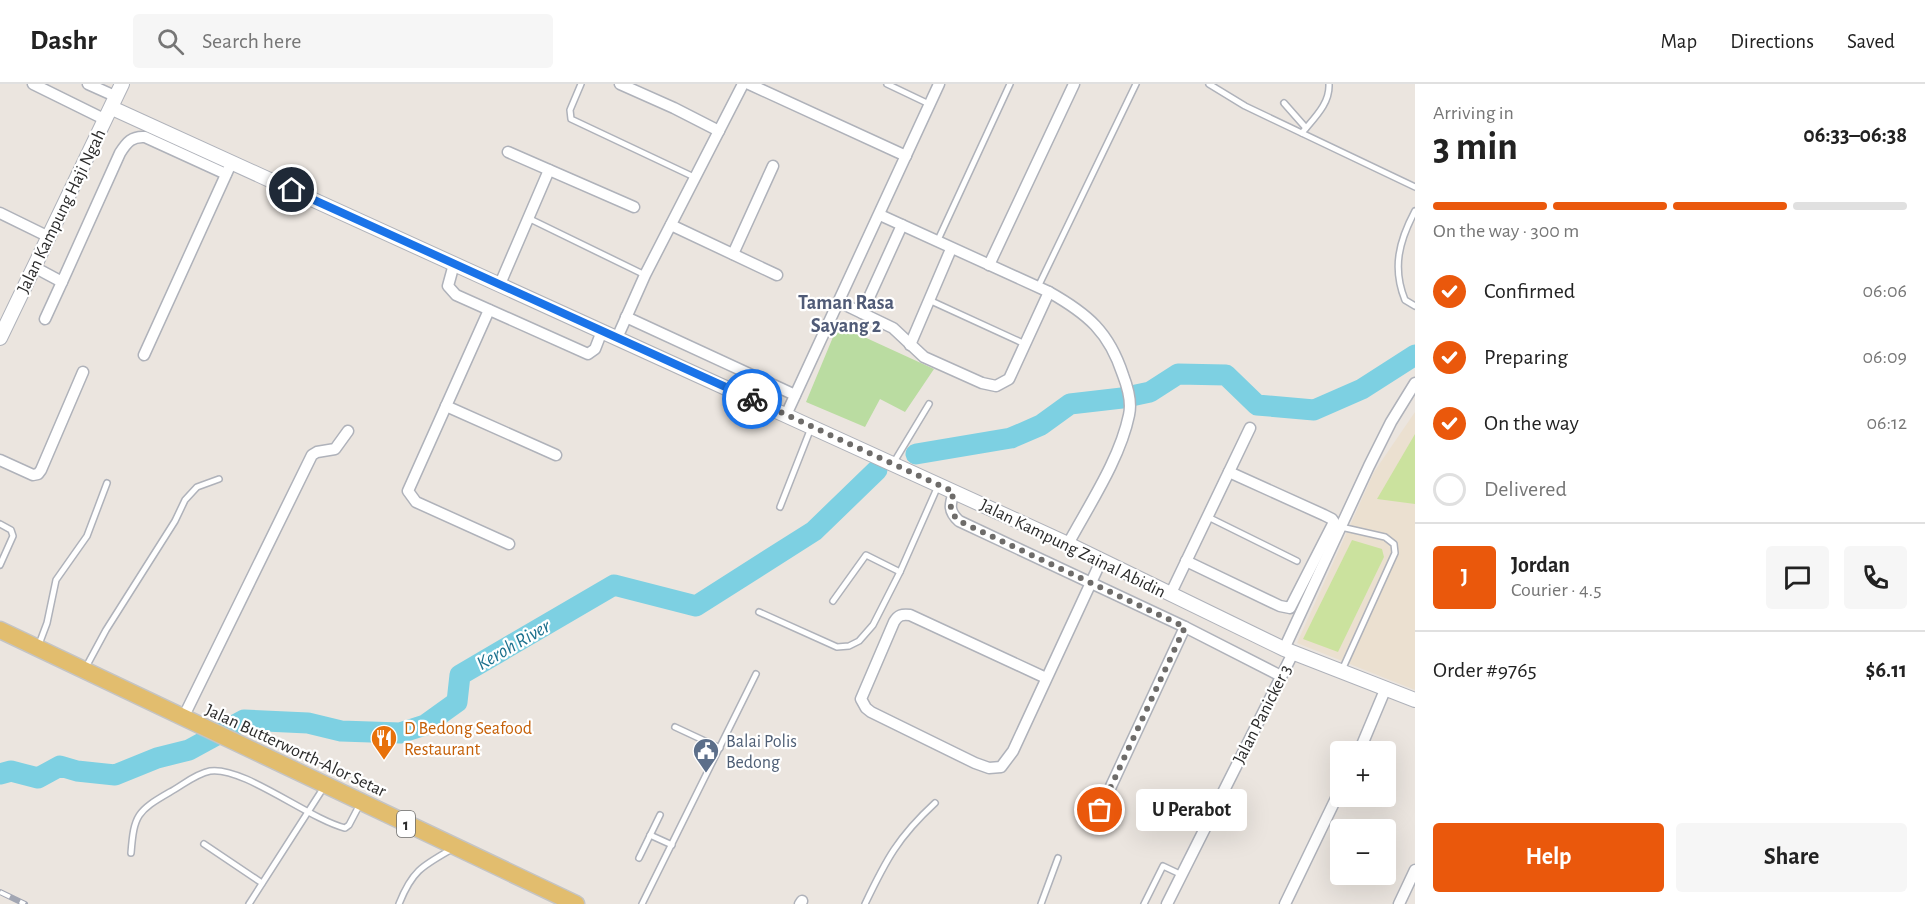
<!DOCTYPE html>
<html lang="en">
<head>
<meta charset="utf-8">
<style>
	body { margin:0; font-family:"Alegreya Sans",sans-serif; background:#f6f6f6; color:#222; height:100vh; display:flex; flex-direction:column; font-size:22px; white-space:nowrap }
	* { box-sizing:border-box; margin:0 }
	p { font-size:20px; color:#767676 }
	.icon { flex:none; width:33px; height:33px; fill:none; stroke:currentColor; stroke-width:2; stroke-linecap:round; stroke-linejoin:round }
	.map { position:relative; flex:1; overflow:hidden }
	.drawer { display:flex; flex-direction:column; background:#fff; width:510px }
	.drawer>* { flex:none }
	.fabs { position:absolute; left:1330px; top:657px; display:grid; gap:12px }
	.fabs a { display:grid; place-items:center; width:66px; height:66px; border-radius:6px; background:#fff; box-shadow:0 6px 24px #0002; font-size:30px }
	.pin { position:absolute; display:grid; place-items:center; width:51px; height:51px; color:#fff; margin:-26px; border:3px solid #fff; border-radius:50%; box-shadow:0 2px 6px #0007 }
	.courier { position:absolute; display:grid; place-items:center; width:60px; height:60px; margin:-30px; border:4px solid #1a73e8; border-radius:50%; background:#fff; color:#222; box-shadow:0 2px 8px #0007 }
	.bubble { position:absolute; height:42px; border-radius:6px; background:#fff; box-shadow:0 6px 24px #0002; font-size:20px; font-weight:700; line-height:42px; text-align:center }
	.headline em { font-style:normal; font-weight:700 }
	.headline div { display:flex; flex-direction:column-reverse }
	.headline { display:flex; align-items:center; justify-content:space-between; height:102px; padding:0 18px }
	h1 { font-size:39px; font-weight:700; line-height:45px }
	.bar { display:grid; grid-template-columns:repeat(4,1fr); gap:9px 6px; align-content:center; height:72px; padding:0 18px }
	.bar i { height:8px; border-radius:4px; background:#e0e0e0 }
	.bar .on { background:#ea580c }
	.bar p { grid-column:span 4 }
	.line { display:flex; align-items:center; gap:15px; padding:0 18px; border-top:2px solid #e0e0e0 }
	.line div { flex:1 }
	.round { display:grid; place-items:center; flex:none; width:63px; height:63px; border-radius:6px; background:#f6f6f6 }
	ol { padding:0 18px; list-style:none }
	li { display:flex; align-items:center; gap:18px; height:66px }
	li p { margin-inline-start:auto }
	li .icon { padding:6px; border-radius:50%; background:#ea580c; color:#fff; stroke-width:4 }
	li:last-child { color:#767676 }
	li i { width:33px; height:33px; border:3px solid #e0e0e0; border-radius:50% }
	.action { display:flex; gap:12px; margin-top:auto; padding:12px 18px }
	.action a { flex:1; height:69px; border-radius:6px; background:#ea580c; color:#fff; font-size:24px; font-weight:700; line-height:69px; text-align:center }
	.action a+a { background:#f6f6f6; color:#222 }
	header { display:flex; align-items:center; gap:36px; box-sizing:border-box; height:84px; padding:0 30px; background:#fff; border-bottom:2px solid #e0e0e0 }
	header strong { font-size:28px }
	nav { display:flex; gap:33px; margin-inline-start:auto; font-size:21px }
	.search { width:420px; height:54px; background:#f6f6f6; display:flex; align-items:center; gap:15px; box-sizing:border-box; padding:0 21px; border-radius:6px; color:#767676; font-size:22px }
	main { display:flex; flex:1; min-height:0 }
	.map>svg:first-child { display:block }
	.education { fill:#ebe0d0 }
	.green { fill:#badca1 }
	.pitch { fill:#cbe29e }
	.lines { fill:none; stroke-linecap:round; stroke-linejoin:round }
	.river { stroke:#7dd0e2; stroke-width:21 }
	.service-casing { stroke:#afb2ba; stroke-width:8 }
	.minor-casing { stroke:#afb2ba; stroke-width:13 }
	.tertiary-casing { stroke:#afb2ba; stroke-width:16 }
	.primary-casing { stroke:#c4c4c4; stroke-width:19 }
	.service { stroke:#fff; stroke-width:5 }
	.minor { stroke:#fff; stroke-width:10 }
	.tertiary { stroke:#fff; stroke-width:14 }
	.primary { stroke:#e2bd6e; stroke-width:16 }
	.rail-casing { stroke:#a2a6b3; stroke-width:6 }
	.rail { stroke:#fff; stroke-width:4; stroke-dasharray:11; stroke-linecap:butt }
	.done { stroke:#6e6c6a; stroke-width:6; stroke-dasharray:0 10.8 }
	.route { stroke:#1a73e8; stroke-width:8 }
	.labels { text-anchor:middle; stroke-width:4.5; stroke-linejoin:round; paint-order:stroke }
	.shield { fill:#fff; stroke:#6b6b6b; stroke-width:1.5 }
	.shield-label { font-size:16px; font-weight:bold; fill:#2b2b2b }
	.street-label { font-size:18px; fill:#2b2b2b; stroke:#fff }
	.food-label { font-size:18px; fill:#c56008; stroke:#fff; text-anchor:start }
	.service-label { font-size:18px; fill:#4e5e75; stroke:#fff; text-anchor:start }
	.neighbourhood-label { font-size:20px; font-weight:bold; fill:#505b77; stroke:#fff }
	.water-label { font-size:20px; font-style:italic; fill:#1c718e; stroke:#fff }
</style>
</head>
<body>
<header>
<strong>Dashr</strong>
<div class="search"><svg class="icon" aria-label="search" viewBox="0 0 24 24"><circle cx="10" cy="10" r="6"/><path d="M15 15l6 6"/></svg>Search here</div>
<nav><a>Map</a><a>Directions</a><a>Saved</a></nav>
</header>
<main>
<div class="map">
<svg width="1415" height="820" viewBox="0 0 1415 820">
	<rect width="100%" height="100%" fill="#ebe5df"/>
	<path class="education" d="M1415 328V606L1297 559 1374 388Z"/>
	<path class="green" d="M838 241 934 285 905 328 880 315 865 343 806 318Z"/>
	<g class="pitch">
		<path d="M1415 350V420L1377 415Z"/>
		<path d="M1352 456 1382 465 1384 473 1338 568 1303 555Z"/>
	</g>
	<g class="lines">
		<g class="river">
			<path d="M916 370 1011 354 1041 341 1070 320 1122 314 1150 308 1178 290 1226 291 1257 321 1314 326 1362 305 1415 271"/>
			<path d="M0 690 11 687 38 694 60 682 77 687 115 691 157 674 189 666 244 636 308 639 341 647 400 649 425 641 457 618 460 591 614 501 696 522 814 447 877 386"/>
		</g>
		<g class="service-casing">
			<g id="service">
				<path d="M581 0 570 26 571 35 694 93"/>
				<path d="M887 0 929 20"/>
				<path d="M1209 0 1245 22 1415 103"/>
				<path d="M1284 19 1306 44"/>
				<path d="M1302 49C1314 34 1330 20 1329 0"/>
				<path d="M1415 127C1399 157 1392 184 1405 216L1415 222"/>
				<path d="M528 134 645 191"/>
				<path d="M937 158 1010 0"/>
				<path d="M1038 203 1136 0"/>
				<path d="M929 216 1025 260"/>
				<path d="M894 378 929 320"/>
				<path d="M780 423 811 344"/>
				<path d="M1208 433 1297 477"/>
				<path d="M0 440 11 446 13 452 0 481"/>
				<path d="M1341 443 1385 453 1394 460 1395 469 1342 586"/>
				<path d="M833 517 866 471 900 488"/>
				<path d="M759 528 837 563 849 562 859 557 873 541 900 488 938 402"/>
				<path d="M38 563 47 539 56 496 87 452 107 399"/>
				<path d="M86 583 106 546 175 437 185 416 197 403 219 395"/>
				<path d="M675 643 720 664"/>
				<path d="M650 751 672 761"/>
				<path d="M204 760 262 799"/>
				<path d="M131 769C134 731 137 727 170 708 183 701 195 690 210 687 243 682 309 735 345 744L349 741 360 720"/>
				<path d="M639 774 660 731"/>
				<path d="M249 820 324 703"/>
				<path d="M399 820C412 787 422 782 452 765"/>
				<path d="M642 820 756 590"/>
				<path d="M865 820C886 776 898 753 935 719"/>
				<path d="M1041 820 1058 774"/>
				<path d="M1144 820 1163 782 1182 791"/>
			</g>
		</g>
		<g class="minor-casing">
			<g id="minor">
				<path d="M33 0 106 36"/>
				<path d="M88 0 117 13"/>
				<path d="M620 0 674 24 719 47"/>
				<path d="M749 0 906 72"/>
				<path d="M508 68 634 123"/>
				<path d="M0 129 49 153"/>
				<path d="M880 131 1049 208C1088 230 1109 248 1123 291 1128 304 1132 318 1129 331 1120 375 1089 421 1068 460"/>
				<path d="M671 141 777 191"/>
				<path d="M733 170 773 82"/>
				<path d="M454 180 448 202 456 211 588 270 595 265 602 247"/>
				<path d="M989 181 1074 0"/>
				<path d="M34 183 62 198 120 69C127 58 132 52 145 53L226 90"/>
				<path d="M500 200 549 86"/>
				<path d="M839 218 893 244 924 273 982 299 996 302 1009 295 1049 208"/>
				<path d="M489 226 408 407 416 418 509 460"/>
				<path d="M862 229 902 141"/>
				<path d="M626 233 795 311"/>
				<path d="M45 235 62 198"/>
				<path d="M617 254 645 191 743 0"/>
				<path d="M910 261 951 165"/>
				<path d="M144 271 229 84"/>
				<path d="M446 322 556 371"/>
				<path d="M786 331 939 0"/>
				<path d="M0 376 33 391 38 390 41 386 83 288"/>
				<path d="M954 408C950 420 948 427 959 437L1185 543 1281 592"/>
				<path d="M1186 477 1280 522 1290 524 1334 438 1332 435 1324 431 1229 388"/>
				<path d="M1170 511 1250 344"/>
				<path d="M1284 565 1369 382 1391 338 1415 299"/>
				<path d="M1046 594 910 531C902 530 898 531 894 538L861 615 866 624 871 628 975 679 989 684 1001 683 1013 667 1101 477"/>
				<path d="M183 634 312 371 317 368 335 365 348 347"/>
				<path d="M1359 668 1385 606"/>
				<path d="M1100 726 1185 543"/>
				<path d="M800 820 802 817"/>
				<path d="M1167 820 1293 569"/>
				<path d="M1285 820 1341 704"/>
				<path d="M1399 820 1415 786"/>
			</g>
		</g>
		<g class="tertiary-casing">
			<g id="tertiary">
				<path d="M112 24 1068 460 1284 565 1415 616"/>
				<path d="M0 254 122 0"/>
			</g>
		</g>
		<g class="primary-casing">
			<path id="primary" d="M0 546 576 820"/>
		</g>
		<use href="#service" class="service"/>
		<use href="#minor" class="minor"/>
		<use href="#tertiary" class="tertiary"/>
		<use href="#primary" class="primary"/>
		<g class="rail-casing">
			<path id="rail" d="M0 808 25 820"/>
		</g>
		<use href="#rail" class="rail"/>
	</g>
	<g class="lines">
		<path class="done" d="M752 315 954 408C950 420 948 427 959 437L1185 543 1100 726"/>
		<path class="route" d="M292 106 752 315"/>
	</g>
	<defs>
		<g id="restaurant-pin" transform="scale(1.35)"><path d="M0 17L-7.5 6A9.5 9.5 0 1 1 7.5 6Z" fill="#e8710a" stroke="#fff"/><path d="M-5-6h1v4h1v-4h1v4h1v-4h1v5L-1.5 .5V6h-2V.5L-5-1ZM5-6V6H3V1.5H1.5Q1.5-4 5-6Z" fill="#fff"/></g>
		<g id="civic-pin" transform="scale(1.35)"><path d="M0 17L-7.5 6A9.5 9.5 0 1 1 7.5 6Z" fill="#5c6f8a" stroke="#fff"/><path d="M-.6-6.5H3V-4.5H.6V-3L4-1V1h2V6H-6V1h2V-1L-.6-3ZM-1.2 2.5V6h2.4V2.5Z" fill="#fff"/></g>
	</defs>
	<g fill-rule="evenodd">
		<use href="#restaurant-pin" x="384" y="654"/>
		<use href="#civic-pin" x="706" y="667"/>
	</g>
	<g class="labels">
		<rect class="shield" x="397" y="727" width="18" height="26" rx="4.5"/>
		<g class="shield-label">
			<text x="406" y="746">1</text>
		</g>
		<g class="street-label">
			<text transform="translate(61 127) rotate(-64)" y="6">Jalan Kampung Haji Ngah</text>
			<text transform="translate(1073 464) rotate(26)" y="6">Jalan Kampung Zainal Abidin</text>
			<text transform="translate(1262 630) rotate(-63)" y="6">Jalan Panicker 3</text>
			<text transform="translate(296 666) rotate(25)" y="6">Jalan Butterworth-Alor Setar</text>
		</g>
		<g class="food-label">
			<text x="404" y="650">D Bedong Seafood<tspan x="404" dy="21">Restaurant</tspan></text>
		</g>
		<g class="service-label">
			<text x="726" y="663">Balai Polis<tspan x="726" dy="21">Bedong</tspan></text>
		</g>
		<g class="neighbourhood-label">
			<text x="846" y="225">Taman Rasa<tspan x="846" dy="23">Sayang 2</tspan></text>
		</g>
		<g class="water-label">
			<text transform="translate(513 560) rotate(-30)" y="7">Keroh River</text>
		</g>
	</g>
</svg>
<div class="fabs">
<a>+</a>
<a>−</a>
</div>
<div class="pin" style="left:1100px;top:726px;background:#ea580c"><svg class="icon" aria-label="bag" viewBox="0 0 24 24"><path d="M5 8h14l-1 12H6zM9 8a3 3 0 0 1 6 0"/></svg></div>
<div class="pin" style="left:292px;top:106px;background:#1f2937"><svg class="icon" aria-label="home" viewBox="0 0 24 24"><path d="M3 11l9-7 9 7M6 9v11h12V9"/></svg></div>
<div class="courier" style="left:752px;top:315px"><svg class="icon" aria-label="bike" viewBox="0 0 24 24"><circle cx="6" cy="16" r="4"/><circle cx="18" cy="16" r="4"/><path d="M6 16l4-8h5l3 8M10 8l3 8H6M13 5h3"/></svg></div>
<div class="bubble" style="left:1136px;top:705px;width:111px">U Perabot</div>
</div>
<section class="drawer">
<div class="headline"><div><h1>3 min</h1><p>Arriving in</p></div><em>06:33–06:38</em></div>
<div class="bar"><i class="on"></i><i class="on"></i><i class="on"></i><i></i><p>On the way · 300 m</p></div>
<ol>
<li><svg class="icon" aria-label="check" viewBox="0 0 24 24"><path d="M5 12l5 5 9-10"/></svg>Confirmed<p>06:06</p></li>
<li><svg class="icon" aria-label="check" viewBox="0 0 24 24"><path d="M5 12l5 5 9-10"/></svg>Preparing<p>06:09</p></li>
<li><svg class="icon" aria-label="check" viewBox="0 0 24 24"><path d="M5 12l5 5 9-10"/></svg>On the way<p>06:12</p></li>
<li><i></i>Delivered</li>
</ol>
<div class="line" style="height:108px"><b class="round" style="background:#ea580c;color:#fff">J</b><div><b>Jordan</b><p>Courier · 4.5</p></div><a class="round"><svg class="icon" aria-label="chat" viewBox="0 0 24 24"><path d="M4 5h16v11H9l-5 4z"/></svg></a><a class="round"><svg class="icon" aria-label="phone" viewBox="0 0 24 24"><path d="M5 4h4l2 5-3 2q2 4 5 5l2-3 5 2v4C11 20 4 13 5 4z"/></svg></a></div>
<div class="line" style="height:78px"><div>Order #9765</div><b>$6.11</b></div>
<div class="action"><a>Help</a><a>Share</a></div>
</section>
</main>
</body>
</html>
